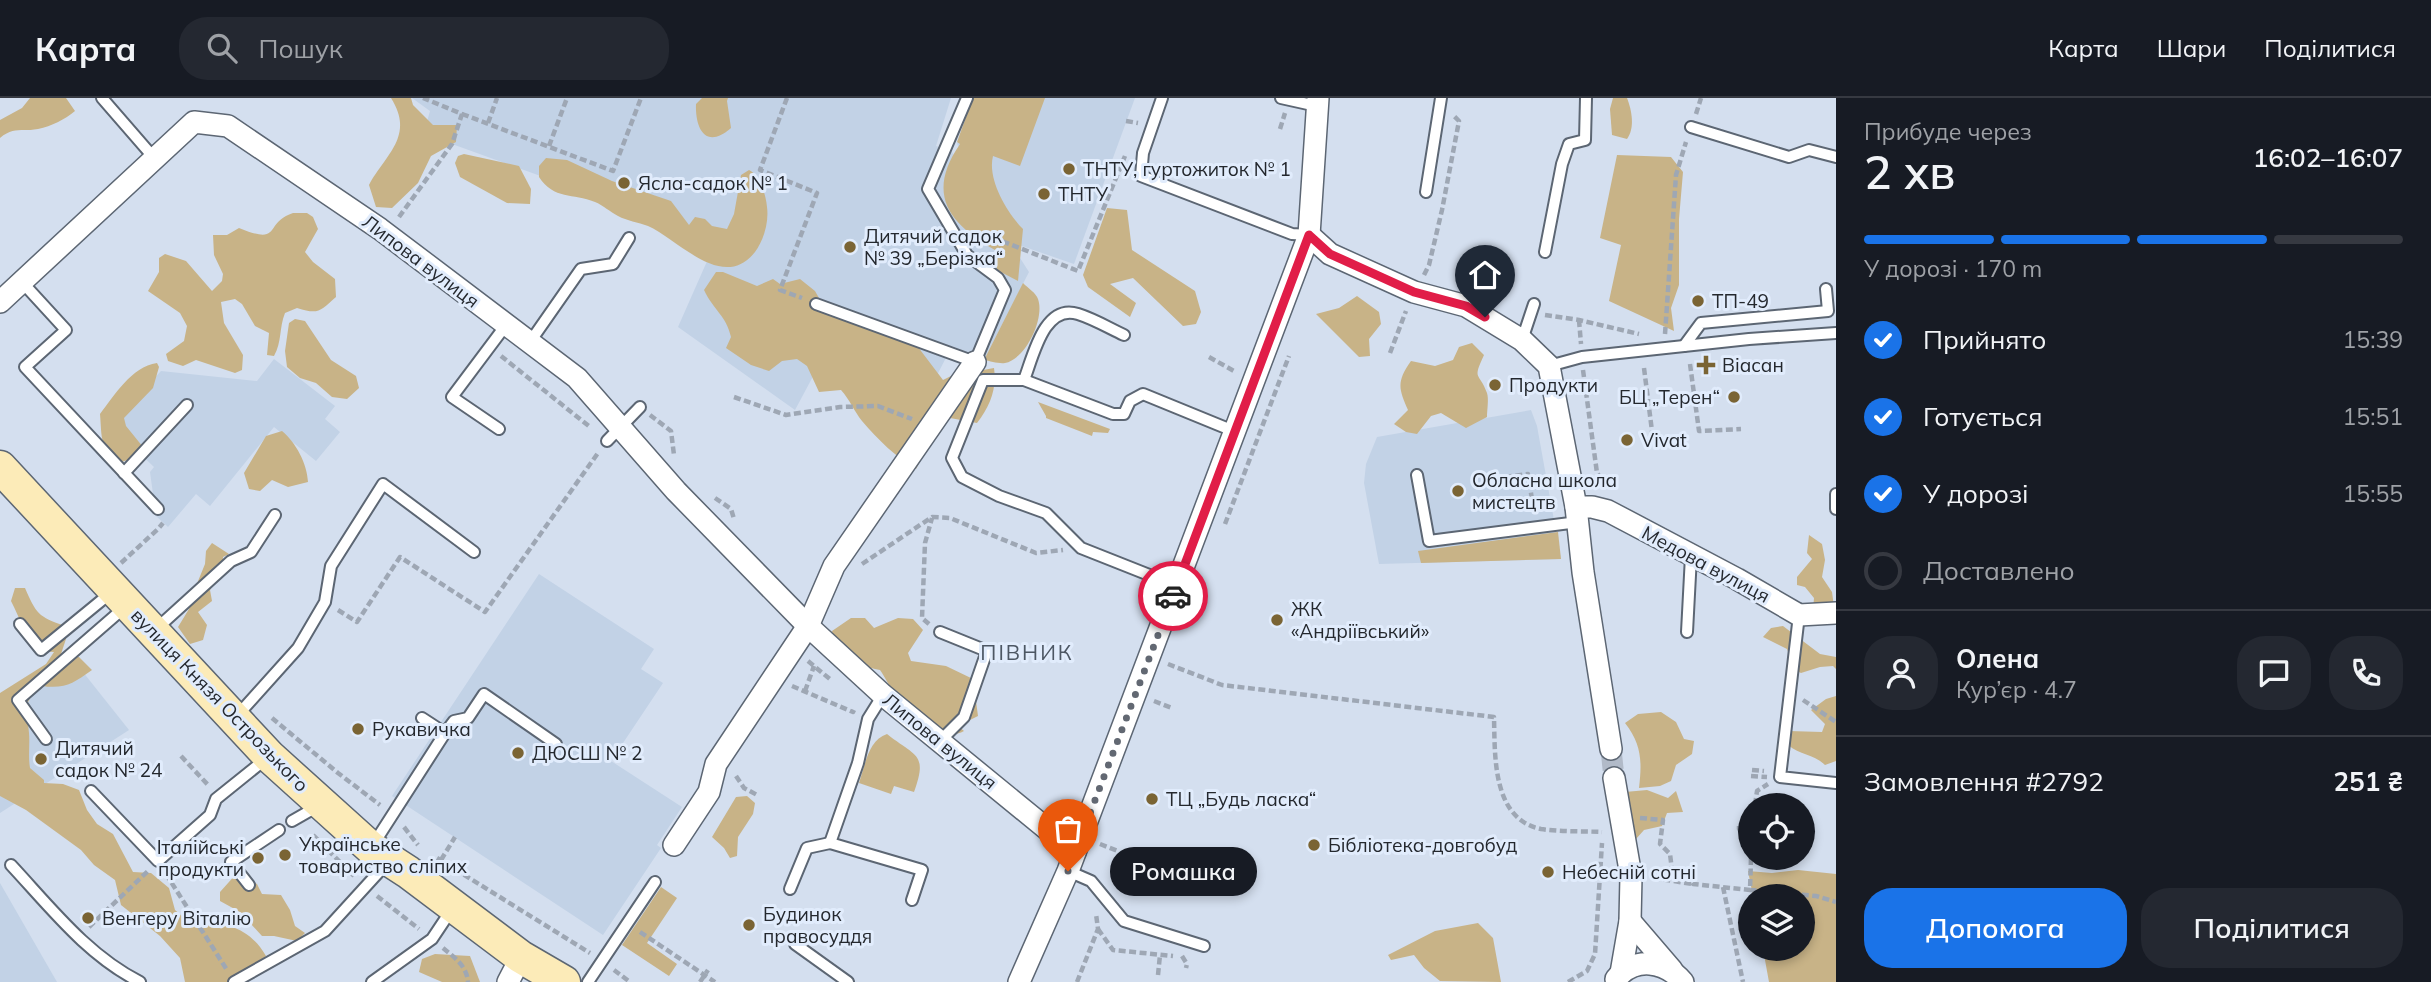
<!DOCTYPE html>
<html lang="uk">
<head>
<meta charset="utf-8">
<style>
	body { margin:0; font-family:Mulish,sans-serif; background:#242831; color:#f1f3f6; height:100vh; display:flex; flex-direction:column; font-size:26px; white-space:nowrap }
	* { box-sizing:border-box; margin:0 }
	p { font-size:23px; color:#9ea1a6 }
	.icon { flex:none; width:38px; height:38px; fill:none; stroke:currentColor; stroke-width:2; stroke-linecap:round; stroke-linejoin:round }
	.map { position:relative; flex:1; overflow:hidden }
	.drawer { display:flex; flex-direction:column; background:#171b24; width:595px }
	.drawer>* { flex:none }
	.buttons { position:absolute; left:1738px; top:695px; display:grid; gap:14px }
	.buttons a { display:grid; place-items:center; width:77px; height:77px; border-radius:50%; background:#171b24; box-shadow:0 4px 10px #0003; font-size:35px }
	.pin { position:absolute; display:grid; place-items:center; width:60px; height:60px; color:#fff; margin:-72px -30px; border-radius:50% 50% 50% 0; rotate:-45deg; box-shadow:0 0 7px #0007 }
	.pin .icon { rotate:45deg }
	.courier { position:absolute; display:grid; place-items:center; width:70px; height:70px; margin:-35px; border:5px solid #e11d48; border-radius:50%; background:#fff; color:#222; box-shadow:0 2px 9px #0007 }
	.bubble { position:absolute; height:49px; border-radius:24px; background:#171b24; box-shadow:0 4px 10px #0003; font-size:23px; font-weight:600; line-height:49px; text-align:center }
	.headline em { font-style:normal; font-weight:600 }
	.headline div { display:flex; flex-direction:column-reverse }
	.headline { display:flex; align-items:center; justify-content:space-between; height:119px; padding:0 28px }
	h1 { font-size:46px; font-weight:600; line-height:52px }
	.bar { display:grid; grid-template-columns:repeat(4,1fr); gap:10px 7px; align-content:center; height:84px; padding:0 28px }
	.bar i { height:9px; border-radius:5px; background:#363941 }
	.bar .current { background:#1a73e8 }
	.bar p { grid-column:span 4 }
	.line { display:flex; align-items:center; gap:18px; padding:0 28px; border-top:2px solid #363941 }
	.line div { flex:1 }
	.round { display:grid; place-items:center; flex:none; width:74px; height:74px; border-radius:28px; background:#242831 }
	ol { padding:0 28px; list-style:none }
	li { display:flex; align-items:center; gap:21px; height:77px }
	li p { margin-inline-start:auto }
	li .icon { padding:7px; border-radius:50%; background:#1a73e8; color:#fff; stroke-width:4 }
	li:last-child { color:#9ea1a6 }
	li i { width:38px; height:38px; border:4px solid #363941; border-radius:50% }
	.button { display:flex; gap:14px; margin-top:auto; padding:14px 28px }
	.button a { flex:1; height:80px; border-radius:28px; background:#1a73e8; color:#fff; font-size:28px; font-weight:600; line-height:80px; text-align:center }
	.button a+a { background:#242831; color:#f1f3f6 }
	header { display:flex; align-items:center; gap:42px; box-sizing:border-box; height:98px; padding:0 35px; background:#171b24; border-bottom:2px solid #363941 }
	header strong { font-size:33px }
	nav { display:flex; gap:38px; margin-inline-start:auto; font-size:24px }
	.search { width:490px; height:63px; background:#242831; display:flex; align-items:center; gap:18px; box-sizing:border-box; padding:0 24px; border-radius:28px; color:#9ea1a6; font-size:26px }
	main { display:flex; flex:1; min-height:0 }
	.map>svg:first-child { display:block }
	.built { fill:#c2d2e6 }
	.green { fill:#c8b387 }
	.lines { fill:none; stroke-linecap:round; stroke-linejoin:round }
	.street-tunnel { stroke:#b1bac8; stroke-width:21; stroke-dasharray:21 10; stroke-linecap:butt }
	.lane-casing { stroke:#5c6673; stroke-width:14 }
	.street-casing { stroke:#5c6673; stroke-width:24 }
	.secondary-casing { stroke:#5c6673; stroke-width:35 }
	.path { stroke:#9ea7b4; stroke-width:4.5; stroke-dasharray:7 3.5; stroke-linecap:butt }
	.lane { stroke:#fff; stroke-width:10 }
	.street { stroke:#fff; stroke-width:21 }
	.secondary { stroke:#fcebb8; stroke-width:32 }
	.done { stroke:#626872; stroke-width:7; stroke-dasharray:0 12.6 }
	.route { stroke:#e11d48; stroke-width:9 }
	.poi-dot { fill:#7a6434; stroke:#e1ecfc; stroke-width:2.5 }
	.labels { text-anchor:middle; stroke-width:6; stroke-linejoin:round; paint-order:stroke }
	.poi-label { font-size:19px; fill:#24282e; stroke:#e1ecfc; text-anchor:start }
	.street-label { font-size:19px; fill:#24282e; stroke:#e1ecfc }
	.neighbourhood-label { font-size:21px; letter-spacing:2px; fill:#4d5764; stroke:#e1ecfc }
</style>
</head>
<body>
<header>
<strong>Карта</strong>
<div class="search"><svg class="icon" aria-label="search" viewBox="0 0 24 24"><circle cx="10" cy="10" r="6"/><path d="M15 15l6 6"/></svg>Пошук</div>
<nav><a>Карта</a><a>Шари</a><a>Поділитися</a></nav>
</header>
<main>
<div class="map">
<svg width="1836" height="884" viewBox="0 0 1836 884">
	<rect width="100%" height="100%" fill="#d4dfef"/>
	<g class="built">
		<path d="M412 0H951L936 48 952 54 1029 174 984 262 952 248 915 320 818 269 795 312 678 229 708 161 671 125 452 46 423 38 430 13Z"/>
		<path d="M973 0H1135L1074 166 1019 147 957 46Z"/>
		<path d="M274 261 335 308 325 321 340 334 316 363 274 329 210 408 196 396 168 429 156 418 150 374 154 369 110 327 161 273 257 283Z"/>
		<path d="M1531 312 1537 328 1561 461 1379 466 1364 385 1366 366 1377 339Z"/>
		<path d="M539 476 654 551 641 571 663 585 611 663 682 709 657 747 661 750 603 837 392 698Z"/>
		<path d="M71 559 129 632 0 715V600Z"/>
		<path d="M0 785 57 884H0Z"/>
	</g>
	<g class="green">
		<path d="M30 0H66L75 13C64 22 52 28 38 31 22 34 14 28 0 40V22L22 10Z"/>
		<path d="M391 0H411L413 7 433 27H457L456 44 431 58 418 85 392 110 376 109 369 87C386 56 415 38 391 0Z"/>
		<path d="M702 0H728L727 3 731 30C706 52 695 31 696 6Z"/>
		<path d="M973 0H1045L1020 68 993 58C987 81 1007 115 1023 131L1018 183 997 172 995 152C950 126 925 97 960 46L957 44Z"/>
		<path d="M1613 0H1627C1632 13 1635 30 1627 41L1612 37 1610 11Z"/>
		<path d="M464 56 519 68 531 91 530 106 507 105 460 79 455 65 458 58Z"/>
		<path d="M1617 57 1671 59 1683 74 1679 121V187L1671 210 1674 233 1609 203 1621 147 1600 140Z"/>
		<path d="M546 60 567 62 612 83 671 103 689 127 695 119 705 121 712 128 727 131 734 116 741 77 749 72C760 77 766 97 767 109 769 124 764 142 755 154 723 195 678 141 648 128 638 124 627 123 618 118 610 114 603 107 595 104 573 95 554 102 539 79V68Z"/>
		<path d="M1107 110 1127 112 1132 152 1195 193 1201 214 1196 226 1183 228 1133 180 1110 186 1136 205 1130 219 1088 189 1083 177Z"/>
		<path d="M293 115H307L313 119 318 131 305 154 313 164 335 181 336 199C320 213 319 217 297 210L285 215C279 230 282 244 274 258L267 257 269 235 255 228 242 206 235 201 221 204 224 225 243 257 242 272 235 275 196 262 183 268 168 263 166 256 184 243 187 228 180 215 148 193 159 174V160L165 156 186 163 212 193 222 183 223 176 214 157 213 137H227L239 130C283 148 263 125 293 115Z"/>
		<path d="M716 174H723L757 188 773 181 780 186 800 181 815 193 824 209 840 221 918 249 943 282 951 278 994 270C997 291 990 308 977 325L950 320 931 314 925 322 924 356 916 371C896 359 878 342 862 323 854 313 850 302 841 292L819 294 807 268 797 261 782 263 769 273 751 267 726 250 731 239C726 217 714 213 704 192Z"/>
		<path d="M1023 185C1028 190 1036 195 1038 201 1045 220 1026 261 1005 265 999 266 990 263 984 262Z"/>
		<path d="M1357 198 1379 214 1381 226 1369 241 1370 258 1359 259 1316 216 1339 210Z"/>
		<path d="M295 221 305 223 331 262 356 278 359 290 347 301 332 299 316 285 300 280 287 269 285 253 289 225Z"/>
		<path d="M1472 245 1484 257C1472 283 1479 273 1487 295 1489 301 1487 312 1487 319L1466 330 1441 315 1431 318 1417 336 1406 334 1394 326 1408 312C1399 291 1396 284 1411 263L1435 268 1453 262 1459 249Z"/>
		<path d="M157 265 159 269 153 290 124 320 126 328 143 349 136 359 122 364C99 352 102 339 100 316 115 297 131 269 157 265Z"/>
		<path d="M1038 304 1110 331 1108 335 1093 334 1092 338 1046 320V318Z"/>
		<path d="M282 333C296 345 307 365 308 384L288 389 272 382 260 393 249 391 244 375 266 338Z"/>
		<path d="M1558 434 1561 461 1421 465 1418 453Z"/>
		<path d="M1809 437 1822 446 1825 462 1822 479 1832 494 1834 509 1813 512 1814 500 1805 489 1797 487V479L1812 461 1807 455Z"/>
		<path d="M212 445 229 456 223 459 222 473 210 492 212 503 198 514 207 527 203 542 190 546 178 529 189 511 194 493 205 466 206 453Z"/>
		<path d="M15 490H25C36 515 38 519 65 528L66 541 61 556 79 559 92 572C72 586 66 591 41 588 21 607 27 610 29 635 30 647 28 658 30 670L44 682V685L63 686 79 692 87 712 97 726 113 736 133 774 151 775 169 790 175 812 190 825C222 824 248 827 266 858L233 884H185L180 860 160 838 121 807 115 782 94 767 81 752 26 712 0 698V595L46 566 54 554 37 553C25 538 20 520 11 503Z"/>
		<path d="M851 520H865L874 530 898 520 913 521 923 532 908 555 911 563 946 568 973 581 978 618 958 628 964 633C952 641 924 634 913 623 902 614 889 585 880 572 853 566 837 564 832 533Z"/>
		<path d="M1783 528 1820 556 1836 559V571L1833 568 1820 569 1801 575 1795 572 1787 551 1763 539 1771 530Z"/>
		<path d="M1836 598V663L1825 667C1814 656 1800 657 1788 647L1789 633 1822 634 1825 626 1811 612 1826 601Z"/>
		<path d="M1661 614 1676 624 1684 641 1694 643 1692 656 1676 667 1671 683 1660 688 1639 690C1642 664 1642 647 1625 625L1638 616Z"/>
		<path d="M887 636C916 659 928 655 914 694L894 688 891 696 859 685C865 668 868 642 887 636Z"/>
		<path d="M1647 692 1668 700 1676 693 1683 714 1667 715 1662 728 1644 732 1636 741 1631 738 1625 694Z"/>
		<path d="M747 698 755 705 753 716 738 739 737 758 730 760 724 750 712 739 736 699Z"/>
		<path d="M1798 772 1836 776V884H1769L1763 851 1802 850V798H1753L1748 773 1772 775Z"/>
		<path d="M237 775 257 786 262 796 281 797 290 812 295 828 305 835 297 843 274 838H262L240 814 220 803V794Z"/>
		<path d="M661 789 677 800 647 845 677 866 669 878 622 847Z"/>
		<path d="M1478 825 1493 840 1501 884 1440 883 1424 870 1414 857 1391 862 1388 857 1435 833Z"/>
		<path d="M435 856 470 858 480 884H442L419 874 422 861Z"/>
	</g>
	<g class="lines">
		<path class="street-tunnel" d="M1611 651 1614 680"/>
		<g class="lane-casing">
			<g id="lane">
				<path d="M102 0 155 61"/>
				<path d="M1162 0 1143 55 1141 78 1292 136 1309 137"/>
				<path d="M1281 0 1317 8"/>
				<path d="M1691 29 1789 59 1809 52 1836 59"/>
				<path d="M1426 94 1441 0"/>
				<path d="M1545 154 1562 66 1569 46 1585 42 1586 0"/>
				<path d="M22 184 66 232 25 269 158 411"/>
				<path d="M816 206 975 264 1005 192 998 180 967 157 928 91 967 0"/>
				<path d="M1124 237C1109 230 1094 221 1078 216 1044 205 1033 259 1024 282H983L952 360 962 379 999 398 1046 415 1081 450 1177 488"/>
				<path d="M1522 242 1534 206"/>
				<path d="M530 244 581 171 613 166 629 140"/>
				<path d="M1684 248 1701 225 1828 213 1826 191"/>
				<path d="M1549 268 1582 259 1749 241 1836 235"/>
				<path d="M1024 282 1113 316H1124L1130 303 1143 296 1236 334"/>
				<path d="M499 331 452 299 506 227"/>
				<path d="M607 343 640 309"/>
				<path d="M124 375 187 307"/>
				<path d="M1417 377 1429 443 1578 424"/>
				<path d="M1836 396V411"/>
				<path d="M1799 517 1780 679 1836 685"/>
				<path d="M20 526 41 552 113 493"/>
				<path d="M155 532 231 463 251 454 275 417"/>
				<path d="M940 534 987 553 964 619 940 643"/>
				<path d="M1687 534 1691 458"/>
				<path d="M883 597 868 621 858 665 830 745 922 772 912 802"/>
				<path d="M236 619 298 550 325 504 331 468 383 386 474 454"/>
				<path d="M445 635 454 623 468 620 484 596 556 646"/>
				<path d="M46 641 18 602 125 509"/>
				<path d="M91 693 158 763 210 717 216 701 267 660"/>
				<path d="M292 723 320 707"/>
				<path d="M373 747 445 635 422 620"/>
				<path d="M11 767C51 810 87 857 140 884"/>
				<path d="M1068 773 1091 783 1124 823 1204 848"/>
				<path d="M249 787 231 764 279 732"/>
				<path d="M790 791 807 750 830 745"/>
				<path d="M795 846 848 884"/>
				<path d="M234 884 325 833 388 764"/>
				<path d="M372 884 432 841 452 811"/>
				<path d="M588 884 655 784"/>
			</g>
		</g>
		<g class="street-casing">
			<g id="street">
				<path d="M1309 137 1330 156 1414 194 1466 208 1522 242 1549 268 1576 409H1592L1608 413 1737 481 1799 517 1836 515"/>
				<path d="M0 204 194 24 228 28 380 131 577 280 676 393 808 528 883 597 1075 754"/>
				<path d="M1576 409 1583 474 1611 651"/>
				<path d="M1614 680 1631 778 1630 823 1621 875"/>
				<path d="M674 747 709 694 716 666 808 528 834 468 975 264"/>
				<path d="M1630 823 1672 872"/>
				<path d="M1616 881C1635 858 1665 863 1683 884"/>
				<path d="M508 884 521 859"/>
				<path d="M1019 884 1068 773 1309 137 1318 0"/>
			</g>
		</g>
		<g class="secondary-casing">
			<path id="secondary" d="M0 369 269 658 371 750 408 774 521 859 564 884"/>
		</g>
		<g class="path">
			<path d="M787 0 760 72 817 95 780 192 802 200"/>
			<path d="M462 16 613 73 641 0"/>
			<path d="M1696 16 1701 0"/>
			<path d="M1126 23 1138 25"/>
			<path d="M488 25 497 0"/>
			<path d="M1280 31 1285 15"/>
			<path d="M549 48 567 0"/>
			<path d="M399 119 452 46 462 16 423 0"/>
			<path d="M974 142 984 136 1078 173 1125 58"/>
			<path d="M1424 177 1429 167 1442 112 1459 23 1453 17"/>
			<path d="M1545 217 1579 222 1639 236"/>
			<path d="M1579 222 1581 246"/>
			<path d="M1665 236 1676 77 1686 44"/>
			<path d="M1390 255 1406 213"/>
			<path d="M501 258 590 329"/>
			<path d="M1209 259 1234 273"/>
			<path d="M1690 266 1699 333 1741 331"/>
			<path d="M1644 270 1653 341"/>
			<path d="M1583 272 1597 375 1607 388V393"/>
			<path d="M734 299 786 317 840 309 878 308 912 321"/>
			<path d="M650 317 671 333 674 357"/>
			<path d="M1505 379 1528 376 1534 414"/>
			<path d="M715 400 731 411 734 421"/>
			<path d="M1225 426 1289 258"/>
			<path d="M121 465 158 431 163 425"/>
			<path d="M862 466 932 419 950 420 1036 455 1063 452"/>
			<path d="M338 512 357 524 400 459 485 514 598 355"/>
			<path d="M929 526 922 520 925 445 932 420"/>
			<path d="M808 563 831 582"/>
			<path d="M1168 566 1222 587 1494 619C1495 658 1492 721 1541 731 1561 734 1582 733 1602 734"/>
			<path d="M792 588 853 614 854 612"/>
			<path d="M805 593 814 568"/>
			<path d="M1803 602 1836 624"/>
			<path d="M1154 603 1172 610"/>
			<path d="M272 620 338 675 380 707"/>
			<path d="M181 658 209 688"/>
			<path d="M1752 672 1764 673"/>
			<path d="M736 678 744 690 759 698"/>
			<path d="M1751 678 1767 679"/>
			<path d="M1755 707 1757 693 1768 686"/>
			<path d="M1640 720 1663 722 1660 746 1670 756 1672 772 1686 773 1693 786 1750 792"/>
			<path d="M1739 728V731L1750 732"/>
			<path d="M404 729 418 747"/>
			<path d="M313 737 354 778"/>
			<path d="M1100 746 1118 753"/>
			<path d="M437 760 590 855"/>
			<path d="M1751 760 1750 792 1816 798 1836 804"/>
			<path d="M441 762 455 739"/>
			<path d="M166 776 227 872"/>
			<path d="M1653 780 1693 786"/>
			<path d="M1115 784 1131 792 1137 791"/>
			<path d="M1723 789 1743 884"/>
			<path d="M377 798 419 831"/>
			<path d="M89 829 148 773"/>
			<path d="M1098 831 1113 852 1173 858"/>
			<path d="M640 834 715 884"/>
			<path d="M443 850C454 859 467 868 468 884"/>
			<path d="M1182 858 1187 866 1186 870"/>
			<path d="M614 872 630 884"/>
			<path d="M1158 877 1160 857"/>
			<path d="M700 884 708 872"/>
			<path d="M1077 884 1098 831 1096 816"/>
			<path d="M1568 884 1587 873 1595 856 1602 745"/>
		</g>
		<use href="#lane" class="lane"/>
		<use href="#street" class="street"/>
		<use href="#secondary" class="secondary"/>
	</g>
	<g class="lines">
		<path class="done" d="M1068 773 1173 498"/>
		<path class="route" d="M1173 498 1309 137 1330 156 1414 194 1466 208 1485 219"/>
	</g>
	<g class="poi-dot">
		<circle cx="1069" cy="71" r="7"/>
		<circle cx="624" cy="85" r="7"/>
		<circle cx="1044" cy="96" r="7"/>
		<circle cx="850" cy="149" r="7"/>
		<circle cx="1698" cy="203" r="7"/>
		<path d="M1702.5 256.5h7v7h7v7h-7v7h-7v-7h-7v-7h7z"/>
		<circle cx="1495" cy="287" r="7"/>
		<circle cx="1734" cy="299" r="7"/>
		<circle cx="1627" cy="342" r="7"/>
		<circle cx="1458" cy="393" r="7"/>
		<circle cx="1277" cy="522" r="7"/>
		<circle cx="358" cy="631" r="7"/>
		<circle cx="518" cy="655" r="7"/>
		<circle cx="41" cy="661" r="7"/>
		<circle cx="1152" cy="701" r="7"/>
		<circle cx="1314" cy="747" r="7"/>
		<circle cx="285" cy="757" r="7"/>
		<circle cx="258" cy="760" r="7"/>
		<circle cx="1548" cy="774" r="7"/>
		<circle cx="88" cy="820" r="7"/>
		<circle cx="749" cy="827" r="7"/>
	</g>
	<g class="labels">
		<g class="poi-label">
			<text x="1083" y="78">ТНТУ, гуртожиток № 1</text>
			<text x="638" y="92">Ясла-садок № 1</text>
			<text x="1058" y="103">ТНТУ</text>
			<text x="864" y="145">Дитячий садок<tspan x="864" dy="22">№ 39 „Берізка“</tspan></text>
			<text x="1712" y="210">ТП-49</text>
			<text x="1722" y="274">Віасан</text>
			<text x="1509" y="294">Продукти</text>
			<text x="1720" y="306" text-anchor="end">БЦ „Терен“</text>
			<text x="1641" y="349">Vivat</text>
			<text x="1472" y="389">Обласна школа<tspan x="1472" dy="22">мистецтв</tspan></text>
			<text x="1291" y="518">ЖК<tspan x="1291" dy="22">«Андріївський»</tspan></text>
			<text x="372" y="638">Рукавичка</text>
			<text x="55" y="657">Дитячий<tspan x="55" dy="22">садок № 24</tspan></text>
			<text x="532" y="662">ДЮСШ № 2</text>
			<text x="1166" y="708">ТЦ „Будь ласка“</text>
			<text x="299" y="753">Українське<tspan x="299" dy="22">товариство сліпих</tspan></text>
			<text x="1328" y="754">Бібліотека-довгобуд</text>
			<text x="244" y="756" text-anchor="end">Італійські<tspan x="244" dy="22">продукти</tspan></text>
			<text x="1562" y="781">Небесній сотні</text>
			<text x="763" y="823">Будинок<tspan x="763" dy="22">правосуддя</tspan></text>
			<text x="102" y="827">Венгеру Віталію</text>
		</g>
		<g class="street-label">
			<text transform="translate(421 163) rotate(37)" y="7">Липова вулиця</text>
			<text transform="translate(1706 466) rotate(28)" y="7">Медова вулиця</text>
			<text transform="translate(220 602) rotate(46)" y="7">вулиця Князя Острозького</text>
			<text transform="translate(940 643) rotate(39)" y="7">Липова вулиця</text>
		</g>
		<g class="neighbourhood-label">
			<text x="1027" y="562">ПІВНИК</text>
		</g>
	</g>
</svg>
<div class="buttons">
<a><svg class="icon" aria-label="locate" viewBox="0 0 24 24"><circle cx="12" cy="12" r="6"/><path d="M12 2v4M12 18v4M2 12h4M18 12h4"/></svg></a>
<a><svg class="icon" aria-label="layers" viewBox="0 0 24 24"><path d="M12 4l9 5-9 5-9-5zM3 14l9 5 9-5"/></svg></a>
</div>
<div class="pin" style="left:1068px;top:773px;background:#ea580c"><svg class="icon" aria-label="bag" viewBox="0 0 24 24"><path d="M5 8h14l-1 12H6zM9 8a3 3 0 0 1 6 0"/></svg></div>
<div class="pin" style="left:1485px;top:219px;background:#1f2937"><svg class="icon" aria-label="home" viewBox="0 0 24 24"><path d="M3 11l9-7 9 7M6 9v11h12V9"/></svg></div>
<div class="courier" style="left:1173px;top:498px"><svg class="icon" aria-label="car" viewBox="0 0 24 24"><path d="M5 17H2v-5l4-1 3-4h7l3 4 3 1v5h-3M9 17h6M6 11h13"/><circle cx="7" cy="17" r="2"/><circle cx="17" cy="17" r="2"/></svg></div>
<div class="bubble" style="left:1110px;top:749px;width:147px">Ромашка</div>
</div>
<section class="drawer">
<div class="headline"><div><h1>2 хв</h1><p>Прибуде через</p></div><em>16:02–16:07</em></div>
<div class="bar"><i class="current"></i><i class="current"></i><i class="current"></i><i></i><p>У дорозі · 170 m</p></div>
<ol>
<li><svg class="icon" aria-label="check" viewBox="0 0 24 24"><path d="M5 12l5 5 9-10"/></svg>Прийнято<p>15:39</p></li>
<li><svg class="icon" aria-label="check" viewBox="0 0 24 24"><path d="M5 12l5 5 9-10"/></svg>Готується<p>15:51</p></li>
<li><svg class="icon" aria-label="check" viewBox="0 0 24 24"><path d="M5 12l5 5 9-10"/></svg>У дорозі<p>15:55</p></li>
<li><i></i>Доставлено</li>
</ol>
<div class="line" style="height:126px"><a class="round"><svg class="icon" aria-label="person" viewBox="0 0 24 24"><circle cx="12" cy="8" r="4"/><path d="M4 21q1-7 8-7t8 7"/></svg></a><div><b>Олена</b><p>Кур’єр · 4.7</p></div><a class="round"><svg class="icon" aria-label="chat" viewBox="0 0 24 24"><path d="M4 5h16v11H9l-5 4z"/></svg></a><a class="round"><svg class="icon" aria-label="phone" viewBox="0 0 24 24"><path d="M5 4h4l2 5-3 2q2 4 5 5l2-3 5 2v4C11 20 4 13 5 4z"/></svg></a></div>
<div class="line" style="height:91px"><div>Замовлення #2792</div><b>251 ₴</b></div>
<div class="button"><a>Допомога</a><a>Поділитися</a></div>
</section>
</main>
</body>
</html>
